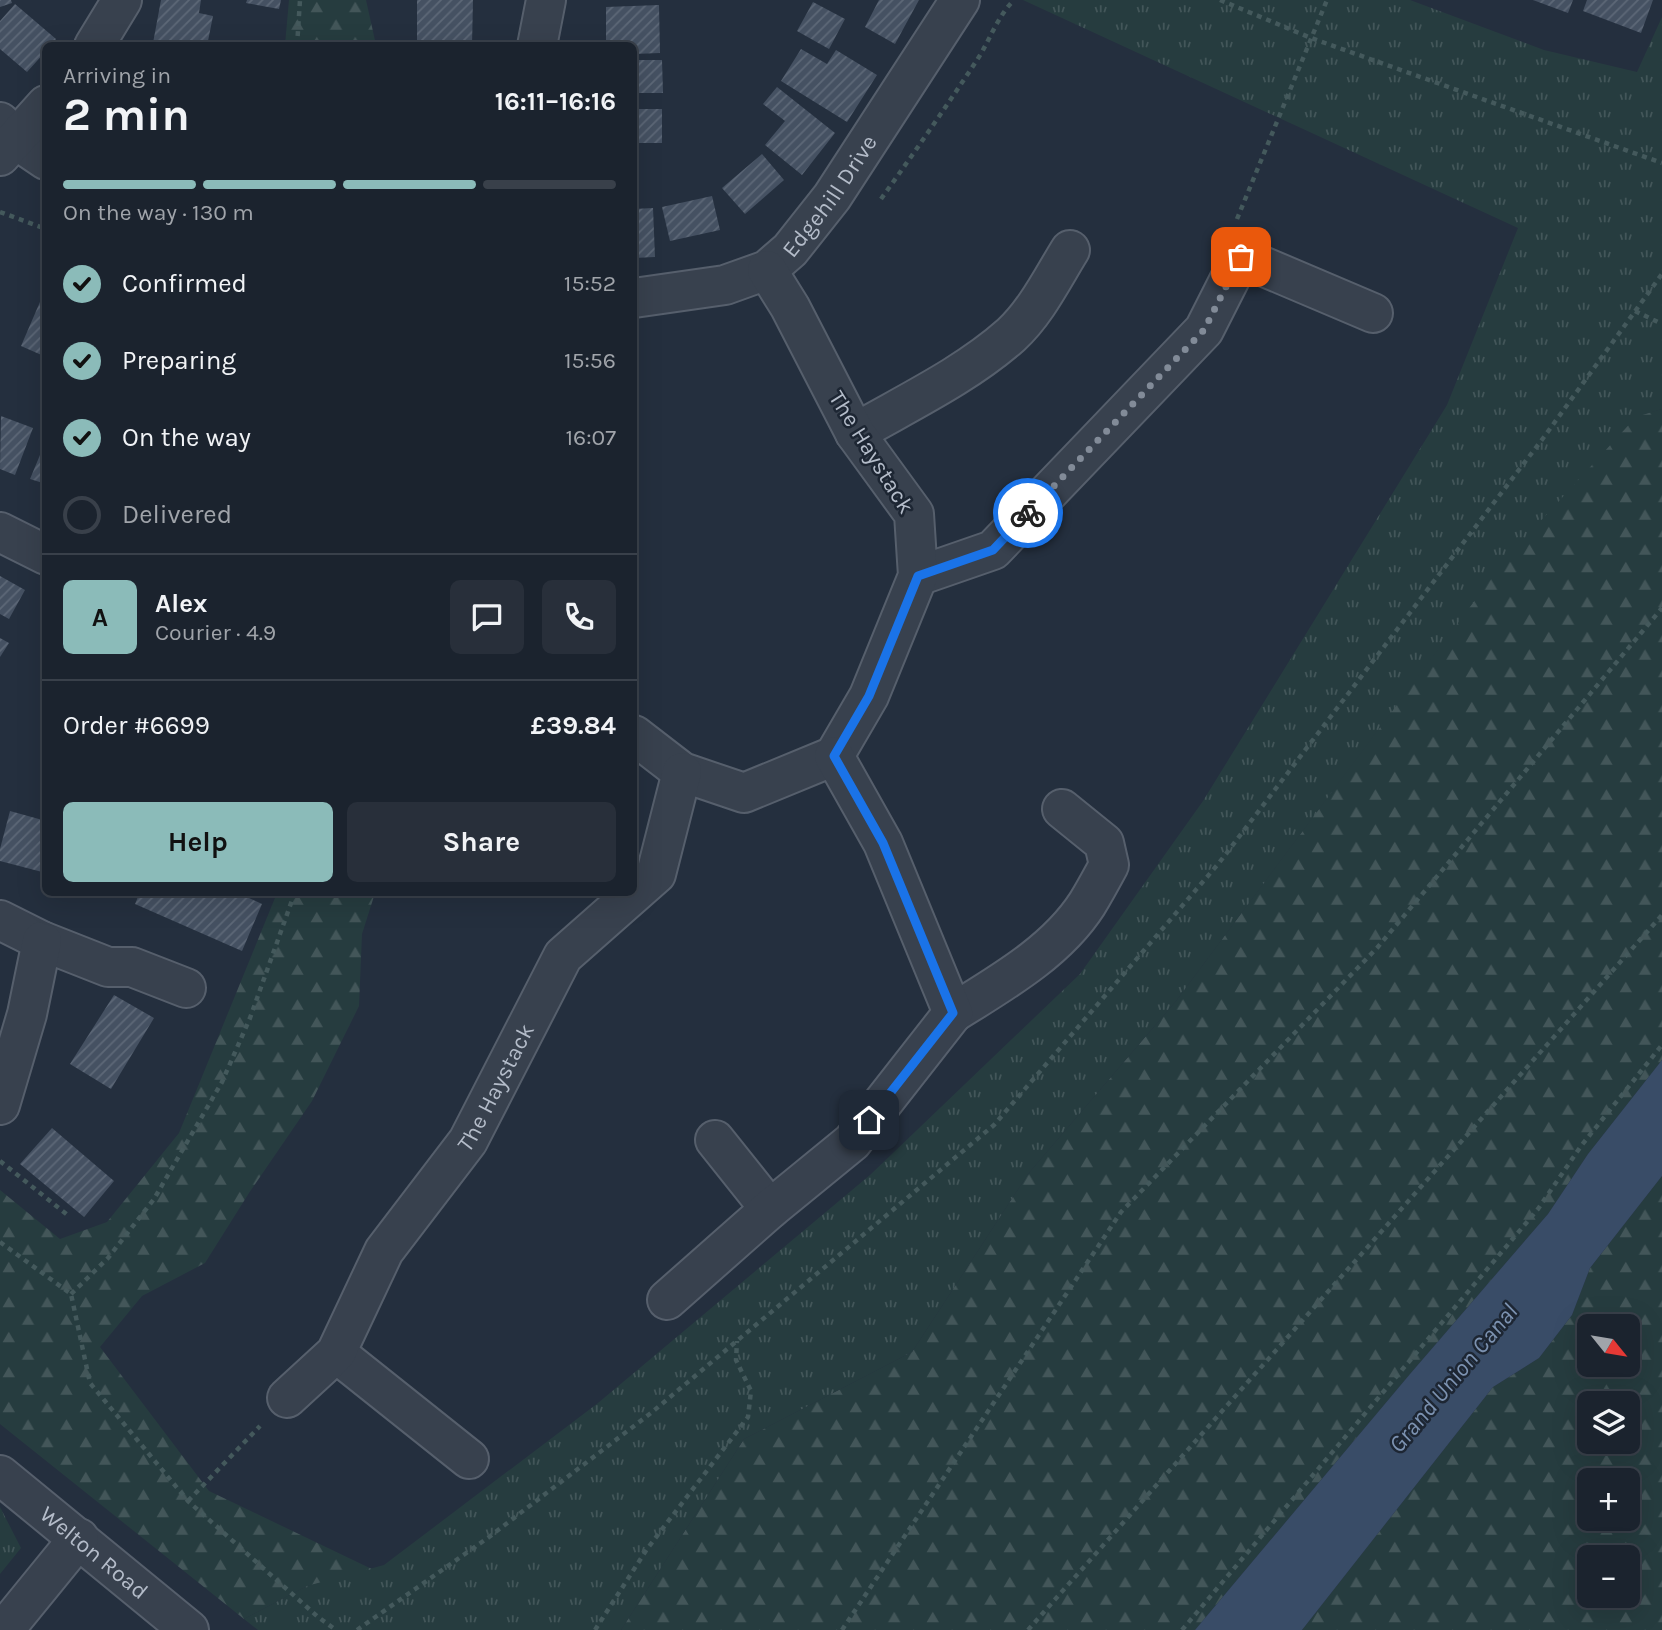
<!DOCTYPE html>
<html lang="en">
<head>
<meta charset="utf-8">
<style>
	body { margin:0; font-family:Karla,sans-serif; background:#282f3a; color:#f1f3f6; height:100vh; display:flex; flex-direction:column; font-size:26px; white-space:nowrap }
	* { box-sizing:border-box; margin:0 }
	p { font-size:23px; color:#a0a4aa }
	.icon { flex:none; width:38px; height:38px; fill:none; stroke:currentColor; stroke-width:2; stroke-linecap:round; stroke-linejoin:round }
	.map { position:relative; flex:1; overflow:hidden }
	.panel { position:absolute; left:42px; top:42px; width:595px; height:854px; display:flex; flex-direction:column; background:#1b232e; border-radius:10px; box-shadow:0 7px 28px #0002,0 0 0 2px #39404a }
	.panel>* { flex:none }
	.needle { width:46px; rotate:120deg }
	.buttons { position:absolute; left:1577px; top:1314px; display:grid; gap:14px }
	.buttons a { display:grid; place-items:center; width:63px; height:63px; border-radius:10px; background:#1b232e; box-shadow:0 7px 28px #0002,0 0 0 2px #39404a; font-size:35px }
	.pin { position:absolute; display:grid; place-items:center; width:60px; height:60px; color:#fff; margin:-30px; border-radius:14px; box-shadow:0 4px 10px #0006 }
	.courier { position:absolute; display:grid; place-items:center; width:70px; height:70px; margin:-35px; border:5px solid #1a73e8; border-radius:50%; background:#fff; color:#222; box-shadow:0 2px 9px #0007 }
	.summary em { font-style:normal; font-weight:700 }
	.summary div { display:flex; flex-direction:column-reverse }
	.summary { display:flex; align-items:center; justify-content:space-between; height:119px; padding:0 21px }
	h1 { font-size:46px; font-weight:700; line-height:52px }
	.bar { display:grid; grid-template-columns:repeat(4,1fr); gap:10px 7px; align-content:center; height:84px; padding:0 21px }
	.bar i { height:9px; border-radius:5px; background:#39404a }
	.bar .active { background:#8bbbb9 }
	.bar p { grid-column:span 4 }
	.line { display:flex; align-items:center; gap:18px; padding:0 21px; border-top:2px solid #39404a }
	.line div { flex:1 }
	.round { display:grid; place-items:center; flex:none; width:74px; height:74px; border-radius:10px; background:#282f3a }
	ol { padding:0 21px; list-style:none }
	li { display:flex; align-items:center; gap:21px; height:77px }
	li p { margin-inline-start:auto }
	li .icon { padding:7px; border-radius:50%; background:#8bbbb9; color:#111; stroke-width:4 }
	li:last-child { color:#a0a4aa }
	li i { width:38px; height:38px; border:4px solid #39404a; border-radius:50% }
	.primary-button { display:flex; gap:14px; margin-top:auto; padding:14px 21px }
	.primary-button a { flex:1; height:80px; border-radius:10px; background:#8bbbb9; color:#111; font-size:28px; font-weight:700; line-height:80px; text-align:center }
	.primary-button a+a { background:#282f3a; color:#f1f3f6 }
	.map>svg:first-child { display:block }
	.forest { fill:url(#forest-firs); fill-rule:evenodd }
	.park { fill:url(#park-tufts) }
	.water { fill:#394c67 }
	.building { fill:url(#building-hatch) }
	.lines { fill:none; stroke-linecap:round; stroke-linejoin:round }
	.minor-casing { stroke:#565f6c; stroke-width:42 }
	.path { stroke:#44595c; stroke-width:4.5; stroke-dasharray:5 5; stroke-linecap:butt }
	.minor { stroke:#38414e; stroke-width:38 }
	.done { stroke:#828b98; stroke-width:7; stroke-dasharray:0 12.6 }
	.route { stroke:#1a73e8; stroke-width:9 }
	.labels { text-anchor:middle; stroke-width:5; stroke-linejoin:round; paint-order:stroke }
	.street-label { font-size:23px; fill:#b4bcc9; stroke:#1d2633 }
	.water-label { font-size:24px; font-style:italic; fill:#7c92b1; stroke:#1d2633 }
</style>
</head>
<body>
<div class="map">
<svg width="1662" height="1630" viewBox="0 0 1662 1630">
	<defs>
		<pattern id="forest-firs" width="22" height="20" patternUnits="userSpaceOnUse" patternTransform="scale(1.75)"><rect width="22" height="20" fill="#263c3f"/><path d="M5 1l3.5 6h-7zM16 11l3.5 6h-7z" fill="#435659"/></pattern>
		<pattern id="park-tufts" width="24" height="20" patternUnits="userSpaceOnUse" patternTransform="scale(1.75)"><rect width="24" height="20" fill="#263c3f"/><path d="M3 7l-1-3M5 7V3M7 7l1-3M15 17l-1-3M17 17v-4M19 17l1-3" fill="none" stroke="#435659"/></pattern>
		<pattern id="building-hatch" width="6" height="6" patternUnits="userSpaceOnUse" patternTransform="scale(1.75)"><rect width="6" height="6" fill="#455162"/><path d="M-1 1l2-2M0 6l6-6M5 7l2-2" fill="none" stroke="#5d6877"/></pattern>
	</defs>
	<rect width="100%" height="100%" fill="#242f3e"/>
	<g class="forest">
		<path d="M289 0H366L376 45H285Z"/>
		<path d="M1662 409V1060L1588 1154 1548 1214 1410 1374 1195 1630H621L744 1439 912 1352 1028 1174 1176 1001 1505 559 1636 416Z"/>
		<path d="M277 893H375L362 934 359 1006 312 1101 249 1193 205 1263 142 1296 100 1347 209 1491 376 1571 307 1586 244 1619 0 1424V1190L60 1239 107 1222 179 1133Z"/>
		<path d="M1662 1176V1630H1302L1493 1387 1539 1358 1572 1315 1590 1268ZM1589 1326H1628V1365H1589ZM1589 1404H1628V1442H1589ZM1589 1480H1628V1519H1589ZM1589 1558H1628V1596H1589Z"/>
	</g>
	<g class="park">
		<path d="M1023 0H1410L1544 50 1637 72 1662 17V409L1636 417 1505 560 1176 1001 1028 1174 912 1352 744 1439 621 1630H258L244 1619 307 1586 384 1565 598 1403 870 1175 1080 974 1203 801 1447 405 1518 228Z"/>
		<path d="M0 1507 21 1548 0 1574Z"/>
	</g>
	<path class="water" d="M1662 1060V1176L1590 1268 1572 1315 1539 1358 1493 1387 1302 1630H1195L1410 1374 1548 1214 1588 1154Z"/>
	<g class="building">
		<path d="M0 0H11L12 3 0 7Z"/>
		<path d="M161 0H201L199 13 213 16 207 46 153 43Z"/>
		<path d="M247 0H281L279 9 246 3Z"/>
		<path d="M417 0H473L472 46H417Z"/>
		<path d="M879 0H919L895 44 865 27Z"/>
		<path d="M1533 0H1573L1568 13Z"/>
		<path d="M1587 0H1653L1641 33 1583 11Z"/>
		<path d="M813 2 845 19 829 49 797 31Z"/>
		<path d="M15 4 56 39 50 46H46V51L27 72 0 49V21Z"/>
		<path d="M659 5 660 53 634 54V46H606V7Z"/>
		<path d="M801 49 827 64 836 50 877 75 847 122 781 81Z"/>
		<path d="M634 60H662L663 93H634Z"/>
		<path d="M777 87 835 133 802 175 765 145 785 121 763 104Z"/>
		<rect x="634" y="109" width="28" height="34"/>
		<path d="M762 154 784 180 745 214 722 188Z"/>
		<path d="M712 196 720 230 670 241 662 207Z"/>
		<path d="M653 208 655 257 634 258V209Z"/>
		<path d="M46 288V357L21 346Z"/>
		<path d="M1 416 33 428 15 475 0 469Z"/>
		<path d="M45 443H46V484L30 479Z"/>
		<path d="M0 576 25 590 9 619 0 614Z"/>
		<path d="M0 638 9 643 0 657Z"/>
		<path d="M10 811 46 821V873L0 861V849Z"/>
		<path d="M140 892H236L262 904 242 951 135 904Z"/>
		<path d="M114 995 154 1018 111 1089 70 1064Z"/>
		<path d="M52 1128 114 1181 84 1217 20 1164Z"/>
	</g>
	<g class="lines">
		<g class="minor-casing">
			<g id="minor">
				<path d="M94 46 122 0"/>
				<path d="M537 46 546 0"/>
				<path d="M0 122 15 139 46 160"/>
				<path d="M0 156 46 105"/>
				<path id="s1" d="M634 298 725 285 767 270 790 250 832 197 960 0"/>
				<path d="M855 433C907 403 966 375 1011 335 1036 312 1052 279 1070 250"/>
				<path d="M0 532 46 555"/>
				<path d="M918 576 993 550 1204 330 1241 257 1373 313"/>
				<path d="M634 735 682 772 744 793 834 756 869 696 918 576 914 514 855 433 790 307 767 270"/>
				<path d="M0 920 42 941 108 967H132L186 988"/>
				<path d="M953 1013C1001 983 1056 952 1087 904 1095 891 1102 878 1109 865L1104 843 1062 809"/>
				<path d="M0 1105 27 1014 42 941"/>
				<path d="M715 1140 770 1209"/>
				<path d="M667 1300 770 1209 852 1142 953 1013 883 843 834 756"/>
				<path d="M336 1353 469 1459"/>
				<path id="s2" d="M287 1398 336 1353 384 1251 468 1141 563 956 656 874 682 772"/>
				<path id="s3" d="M0 1475 189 1630"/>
				<path d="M4 1630 79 1538"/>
			</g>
		</g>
		<g class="path">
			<path d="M1220 0 1311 38 1662 163"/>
			<path d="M297 46 300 0"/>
			<path d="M881 199C914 153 946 107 977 60 990 40 997 17 1014 0"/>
			<path d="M0 212 46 229"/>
			<path d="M1237 219 1327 0"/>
			<path d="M1635 311 1662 324"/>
			<path d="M0 1161 70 1217"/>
			<path d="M0 1242 71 1294 90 1383 188 1501 318 1617 336 1630"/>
			<path d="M71 1294 108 1258 154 1199 222 1082 250 1018 295 892"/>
			<path d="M188 1501 260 1426"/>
			<path d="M357 1630 489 1537 651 1413 994 1125 1219 863 1544 437 1662 274"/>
			<path d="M595 1630 647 1549 748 1417 751 1391 736 1360 737 1341"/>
			<path d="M842 1630 1121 1212 1377 948 1662 608"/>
			<path d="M1028 1630 1662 915"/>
			<path d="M1182 1630 1538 1209 1581 1146 1662 1045"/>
		</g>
		<use href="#minor" class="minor"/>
	</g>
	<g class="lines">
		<path class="done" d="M1028 513 1204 330 1241 257"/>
		<path class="route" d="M869 1120 953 1013 883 843 834 756 869 696 918 576 993 550 1028 513"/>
	</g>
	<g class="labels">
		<g class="street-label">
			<text dy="8" stroke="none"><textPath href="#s1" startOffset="234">Edgehill Drive</textPath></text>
			<text transform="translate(872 452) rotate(58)" y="8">The Haystack</text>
			<text dy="8" stroke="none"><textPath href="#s2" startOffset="378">The Haystack</textPath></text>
			<text dy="8" stroke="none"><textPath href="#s3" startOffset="122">Welton Road</textPath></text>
		</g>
		<g class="water-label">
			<text transform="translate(1453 1378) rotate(-50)" y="8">Grand Union Canal</text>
		</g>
	</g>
</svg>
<div class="buttons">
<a><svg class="needle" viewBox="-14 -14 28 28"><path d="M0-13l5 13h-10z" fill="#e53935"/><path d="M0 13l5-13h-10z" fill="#a0a4aa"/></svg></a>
<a><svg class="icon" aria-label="layers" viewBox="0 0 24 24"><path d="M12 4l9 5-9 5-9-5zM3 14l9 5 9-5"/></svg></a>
<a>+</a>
<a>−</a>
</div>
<div class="pin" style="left:1241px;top:257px;background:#ea580c"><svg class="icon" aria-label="bag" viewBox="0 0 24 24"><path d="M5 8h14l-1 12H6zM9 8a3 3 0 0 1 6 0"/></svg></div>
<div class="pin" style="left:869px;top:1120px;background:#1f2937"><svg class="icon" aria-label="home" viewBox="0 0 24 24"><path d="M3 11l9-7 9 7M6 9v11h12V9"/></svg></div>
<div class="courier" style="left:1028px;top:513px"><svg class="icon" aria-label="bike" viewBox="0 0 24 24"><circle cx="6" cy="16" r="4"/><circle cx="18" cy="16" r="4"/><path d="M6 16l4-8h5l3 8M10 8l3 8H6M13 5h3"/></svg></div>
<section class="panel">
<div class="summary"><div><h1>2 min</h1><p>Arriving in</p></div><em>16:11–16:16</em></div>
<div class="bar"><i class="active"></i><i class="active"></i><i class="active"></i><i></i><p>On the way · 130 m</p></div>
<ol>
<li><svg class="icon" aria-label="check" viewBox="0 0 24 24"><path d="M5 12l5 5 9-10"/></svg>Confirmed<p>15:52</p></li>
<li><svg class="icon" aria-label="check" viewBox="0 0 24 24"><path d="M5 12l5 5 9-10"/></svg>Preparing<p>15:56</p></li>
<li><svg class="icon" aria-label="check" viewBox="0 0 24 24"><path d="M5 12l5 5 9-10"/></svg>On the way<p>16:07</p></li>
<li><i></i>Delivered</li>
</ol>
<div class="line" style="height:126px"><b class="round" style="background:#8bbbb9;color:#111">A</b><div><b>Alex</b><p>Courier · 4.9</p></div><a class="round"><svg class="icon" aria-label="chat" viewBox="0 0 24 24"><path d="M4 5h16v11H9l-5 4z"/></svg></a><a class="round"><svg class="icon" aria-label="phone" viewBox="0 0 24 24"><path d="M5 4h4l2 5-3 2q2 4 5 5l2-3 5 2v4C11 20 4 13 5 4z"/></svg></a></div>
<div class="line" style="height:91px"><div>Order #6699</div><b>£39.84</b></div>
<div class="primary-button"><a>Help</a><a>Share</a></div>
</section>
</div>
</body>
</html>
